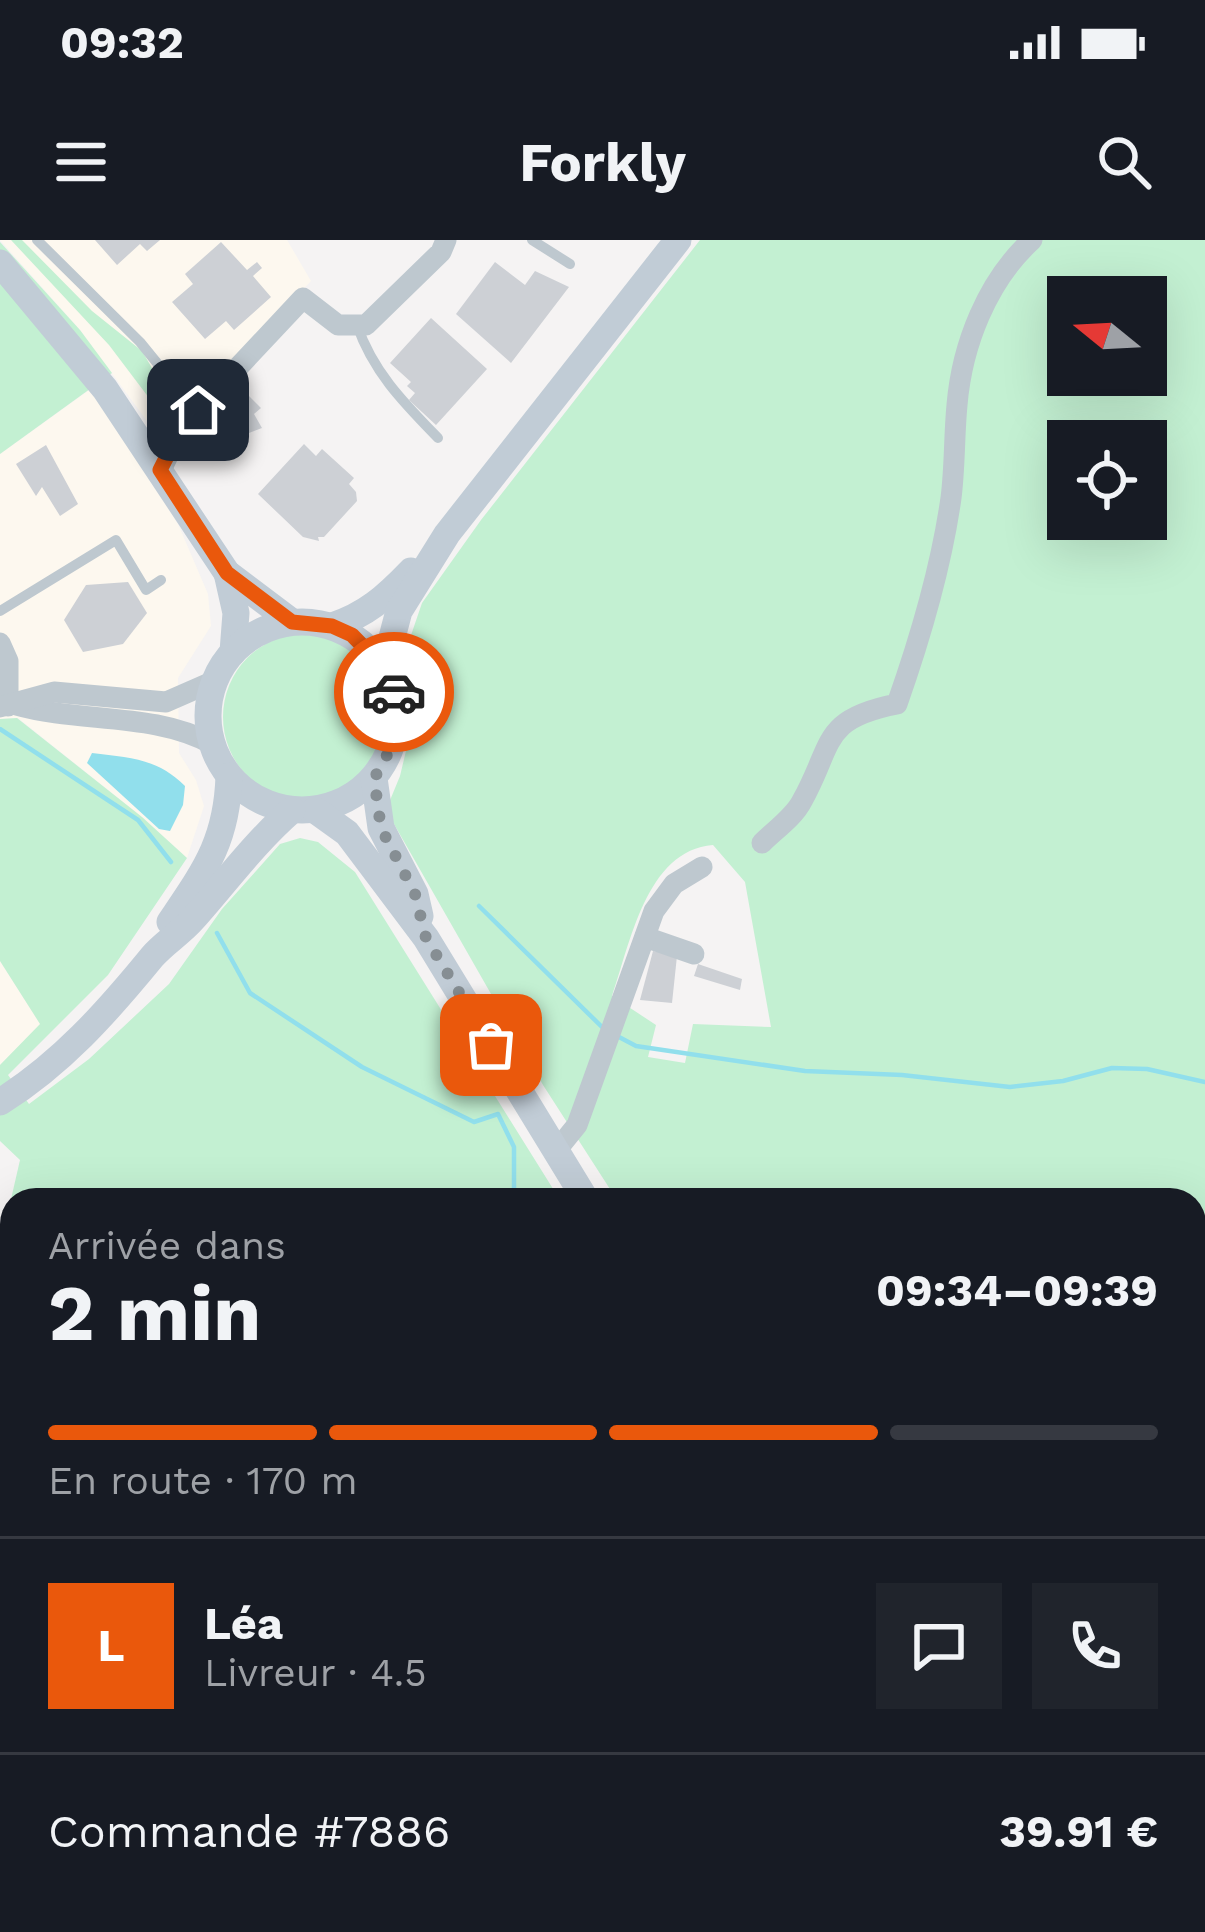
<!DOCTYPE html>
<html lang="fr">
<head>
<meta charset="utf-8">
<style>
	body { margin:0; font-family:"Work Sans",sans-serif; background:#20242c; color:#f1f3f6; height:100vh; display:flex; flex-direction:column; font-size:45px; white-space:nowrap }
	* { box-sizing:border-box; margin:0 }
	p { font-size:39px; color:#9ea1a6 }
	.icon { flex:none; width:66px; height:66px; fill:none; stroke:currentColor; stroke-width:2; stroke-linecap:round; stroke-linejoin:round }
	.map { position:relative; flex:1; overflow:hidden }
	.side { position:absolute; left:0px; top:948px; width:1206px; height:744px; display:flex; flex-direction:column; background:#171b24; border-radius:36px 36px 0 0; box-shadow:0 12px 48px #0002 }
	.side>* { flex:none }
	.needle { width:78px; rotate:288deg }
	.buttons { position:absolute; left:1047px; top:36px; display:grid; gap:24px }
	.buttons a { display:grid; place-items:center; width:120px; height:120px; border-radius:0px; background:#171b24; box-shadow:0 12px 48px #0002; font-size:60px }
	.pin { position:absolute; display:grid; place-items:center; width:102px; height:102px; color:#fff; margin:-51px; border-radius:24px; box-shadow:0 6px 18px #0006 }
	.courier { position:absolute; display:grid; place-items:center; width:120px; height:120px; margin:-60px; border:9px solid #ea580c; border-radius:50%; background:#fff; color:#222; box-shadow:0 3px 15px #0007 }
	.head em { font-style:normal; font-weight:700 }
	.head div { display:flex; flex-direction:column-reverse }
	.head { display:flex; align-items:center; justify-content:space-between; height:204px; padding:0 48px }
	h1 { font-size:78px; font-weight:700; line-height:90px }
	.bar { display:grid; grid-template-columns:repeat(4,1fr); gap:18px 12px; align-content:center; height:144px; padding:0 48px }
	.bar i { height:15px; border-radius:9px; background:#363941 }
	.bar .on { background:#ea580c }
	.bar p { grid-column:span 4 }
	.line { display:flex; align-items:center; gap:30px; padding:0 48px; border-top:3px solid #363941 }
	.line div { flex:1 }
	.round { display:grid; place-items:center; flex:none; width:126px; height:126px; border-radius:0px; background:#20242c }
	.status { display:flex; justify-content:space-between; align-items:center; height:84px; padding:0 60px; background:#171b24; direction:ltr }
	.status svg { height:33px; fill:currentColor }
	header { display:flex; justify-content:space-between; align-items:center; height:156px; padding:0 48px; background:#171b24; font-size:54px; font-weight:700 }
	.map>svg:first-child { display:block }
	.commercial { fill:#fdf8ef }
	.green { fill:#c3f0d2; fill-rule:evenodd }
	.water { fill:#91dfec }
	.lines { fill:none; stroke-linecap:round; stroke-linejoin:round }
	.stream { stroke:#91dfec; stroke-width:4.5 }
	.building { fill:#cdd0d5 }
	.lane { stroke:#bec8cf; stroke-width:10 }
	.street { stroke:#bec8cf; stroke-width:21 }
	.secondary { stroke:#c1ccd6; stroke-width:27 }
	.done { stroke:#868e93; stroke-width:12; stroke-dasharray:0 21.6 }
	.route { stroke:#ea580c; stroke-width:15 }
</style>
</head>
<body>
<div class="status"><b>09:32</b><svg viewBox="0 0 49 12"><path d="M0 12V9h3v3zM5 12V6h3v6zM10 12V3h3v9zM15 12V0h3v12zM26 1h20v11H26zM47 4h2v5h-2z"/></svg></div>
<header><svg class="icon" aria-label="menu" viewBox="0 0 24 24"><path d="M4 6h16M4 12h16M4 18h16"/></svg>Forkly<svg class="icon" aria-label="search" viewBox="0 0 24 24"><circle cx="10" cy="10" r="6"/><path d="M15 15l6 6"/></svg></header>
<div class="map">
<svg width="1205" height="1692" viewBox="0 0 1205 1692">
	<rect width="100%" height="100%" fill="#f5f3f3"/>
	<g class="commercial">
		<path d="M0 0H287L311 41 161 200 80 90Z"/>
		<path d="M92 148 178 284 208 354 211 386 178 438 179 513 196 540 204 566 187 618 142 577 18 478 0 479V214Z"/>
		<path d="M0 721 41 785 0 825Z"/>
	</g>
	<g class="green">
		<path d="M11 0H22L92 71 142 111 173 164 177 181 174 191 109 105Z"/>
		<path d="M700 0H1205V1150L1194 1145V960H617L543 845 386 570 400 536 419 456 408 404 422 363 481 280ZM1068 57H1146V135H1068ZM1068 201H1146V279H1068ZM713 605 745 642 771 787 693 784 685 823 648 817 656 785 612 756C630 705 646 610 713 605Z"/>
		<path d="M0 2 80 90 112 133 0 214Z"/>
		<circle cx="307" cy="477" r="84"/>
		<path d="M17 478 142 577 187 618 108 735 8 835 29 864 89 819 169 744 222 669 280 604 300 598 318 602 355 632 560 960H12V1585L0 1580V1007L20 920 0 901V825L40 784 0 721V479Z"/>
		<path d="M79 1680H331L332 1692H73Z"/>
		<path d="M535 1680H1014L989 1692H536Z"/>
	</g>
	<path class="water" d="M92 513C130 518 157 518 185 546L183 565 170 591 159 589 87 523Z"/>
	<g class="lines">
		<g class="stream">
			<path d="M0 489 138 580 171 622"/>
			<path d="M479 666 604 789"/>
			<path d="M217 693 250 753 362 827 474 882 498 874 514 907V960"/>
			<path d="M619 797 636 806 805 831 902 835 1010 847 1063 841 1112 828 1147 829 1205 842"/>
		</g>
	</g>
	<g class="building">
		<path d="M95 0H160L147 11 140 4 117 25Z"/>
		<path d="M221 2 247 30 257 22 262 28 253 36 271 57 234 90 226 81 205 99 172 62 193 44 185 34Z"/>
		<path d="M495 22 525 45 535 31 569 47 511 123 456 74Z"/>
		<path d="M431 78 487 129 436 185 409 160 415 153 407 146 411 142 390 123Z"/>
		<path d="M244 151 261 168 254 174 262 188 249 193 242 187 236 194 219 178Z"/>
		<path d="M304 204 316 216 322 209 354 238 349 244 356 252 357 261 324 297H318L319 301 303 297 258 254Z"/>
		<path d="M46 205 78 264 60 276 42 247 36 256 16 224Z"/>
		<path d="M128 342 147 373 123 404 83 412 64 380 86 345Z"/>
		<path d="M653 711 677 716 672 763 640 760Z"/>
		<path d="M698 724 742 739 740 750 694 736Z"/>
		<path d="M1194 1393 1205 1394V1490L1194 1489Z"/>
		<path d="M0 1595 12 1601V1680H71L65 1692H27L12 1684 8 1692H0Z"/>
	</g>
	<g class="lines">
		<g class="lane">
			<path d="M37 0 140 102 166 134 187 177"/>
			<path d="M532 0 570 24"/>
			<path d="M357 85C373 132 404 163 438 198"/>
			<path d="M0 371 116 300 146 350 161 340"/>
		</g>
		<g class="street">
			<path d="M161 230 187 177 198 170 303 58 338 85H366L441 12 446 0"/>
			<path d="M0 403 8 421V466"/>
			<path d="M16 465C79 483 154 472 212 504"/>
			<path d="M0 467 54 452 166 462 214 441"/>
			<path d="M762 603C775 590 794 577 802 561 834 504 820 479 897 464 921 396 941 329 951 258 955 227 954 196 957 165 962 105 987 41 1032 0"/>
			<path d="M645 697 694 714"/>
			<path d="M556 911 577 885 654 671 674 644 702 627"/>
			<path d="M1093 1690 1121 1680"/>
			<path d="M1025 1692 1070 1681 1094 1692"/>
			<path d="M1147 1692 1165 1680"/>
		</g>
		<g class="secondary">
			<path d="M0 23 105 149 227 333 292 382"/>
			<path d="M227 333 236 373 233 412"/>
			<circle cx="302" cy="476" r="94"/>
			<path d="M332 386C366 375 386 357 411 331"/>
			<path d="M384 428 399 371 447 294 678 0"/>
			<path d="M374 538 381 588 415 654 420 676"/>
			<path d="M315 570 347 593 426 698 586 960"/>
			<path d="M170 682C205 630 227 601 229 536"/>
			<path d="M0 862C61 824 107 772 152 717 164 703 181 693 193 679 226 642 254 603 292 570"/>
			<path d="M1194 1610 1205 1598"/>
			<path d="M1194 1644 1205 1656"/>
		</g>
	</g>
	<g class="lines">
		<path class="done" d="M394 452C399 485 393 510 374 538L381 588 415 654 426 698 491 805"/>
		<path class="route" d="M198 170 187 177 160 230 227 333 292 382 332 386 352 395 384 428 394 452"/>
	</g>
</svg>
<div class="buttons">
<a><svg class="needle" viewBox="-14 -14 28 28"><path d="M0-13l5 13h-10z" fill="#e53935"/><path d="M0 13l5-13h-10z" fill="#9ea1a6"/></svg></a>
<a><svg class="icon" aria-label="locate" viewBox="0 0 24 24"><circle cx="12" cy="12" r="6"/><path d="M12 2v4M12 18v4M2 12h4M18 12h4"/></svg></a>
</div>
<div class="pin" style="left:491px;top:805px;background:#ea580c"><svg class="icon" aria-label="bag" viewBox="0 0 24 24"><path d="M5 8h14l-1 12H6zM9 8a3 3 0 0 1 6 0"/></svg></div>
<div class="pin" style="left:198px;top:170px;background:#1f2937"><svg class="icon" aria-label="home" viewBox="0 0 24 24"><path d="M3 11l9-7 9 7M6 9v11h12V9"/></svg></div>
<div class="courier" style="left:394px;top:452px"><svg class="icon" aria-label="car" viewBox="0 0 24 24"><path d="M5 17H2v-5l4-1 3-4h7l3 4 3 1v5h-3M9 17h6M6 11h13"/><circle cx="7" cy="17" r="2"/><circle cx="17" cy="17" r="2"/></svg></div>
<section class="side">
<div class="head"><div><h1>2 min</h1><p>Arrivée dans</p></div><em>09:34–09:39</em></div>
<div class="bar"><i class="on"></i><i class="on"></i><i class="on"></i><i></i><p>En route · 170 m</p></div>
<div class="line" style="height:216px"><b class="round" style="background:#ea580c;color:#fff">L</b><div><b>Léa</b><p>Livreur · 4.5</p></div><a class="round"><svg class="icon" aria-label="chat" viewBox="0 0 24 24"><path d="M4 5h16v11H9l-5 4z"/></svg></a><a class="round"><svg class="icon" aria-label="phone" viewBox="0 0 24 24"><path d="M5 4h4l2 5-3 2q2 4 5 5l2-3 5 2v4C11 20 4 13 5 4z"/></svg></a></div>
<div class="line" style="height:156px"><div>Commande #7886</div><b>39.91 €</b></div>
</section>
</div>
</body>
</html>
